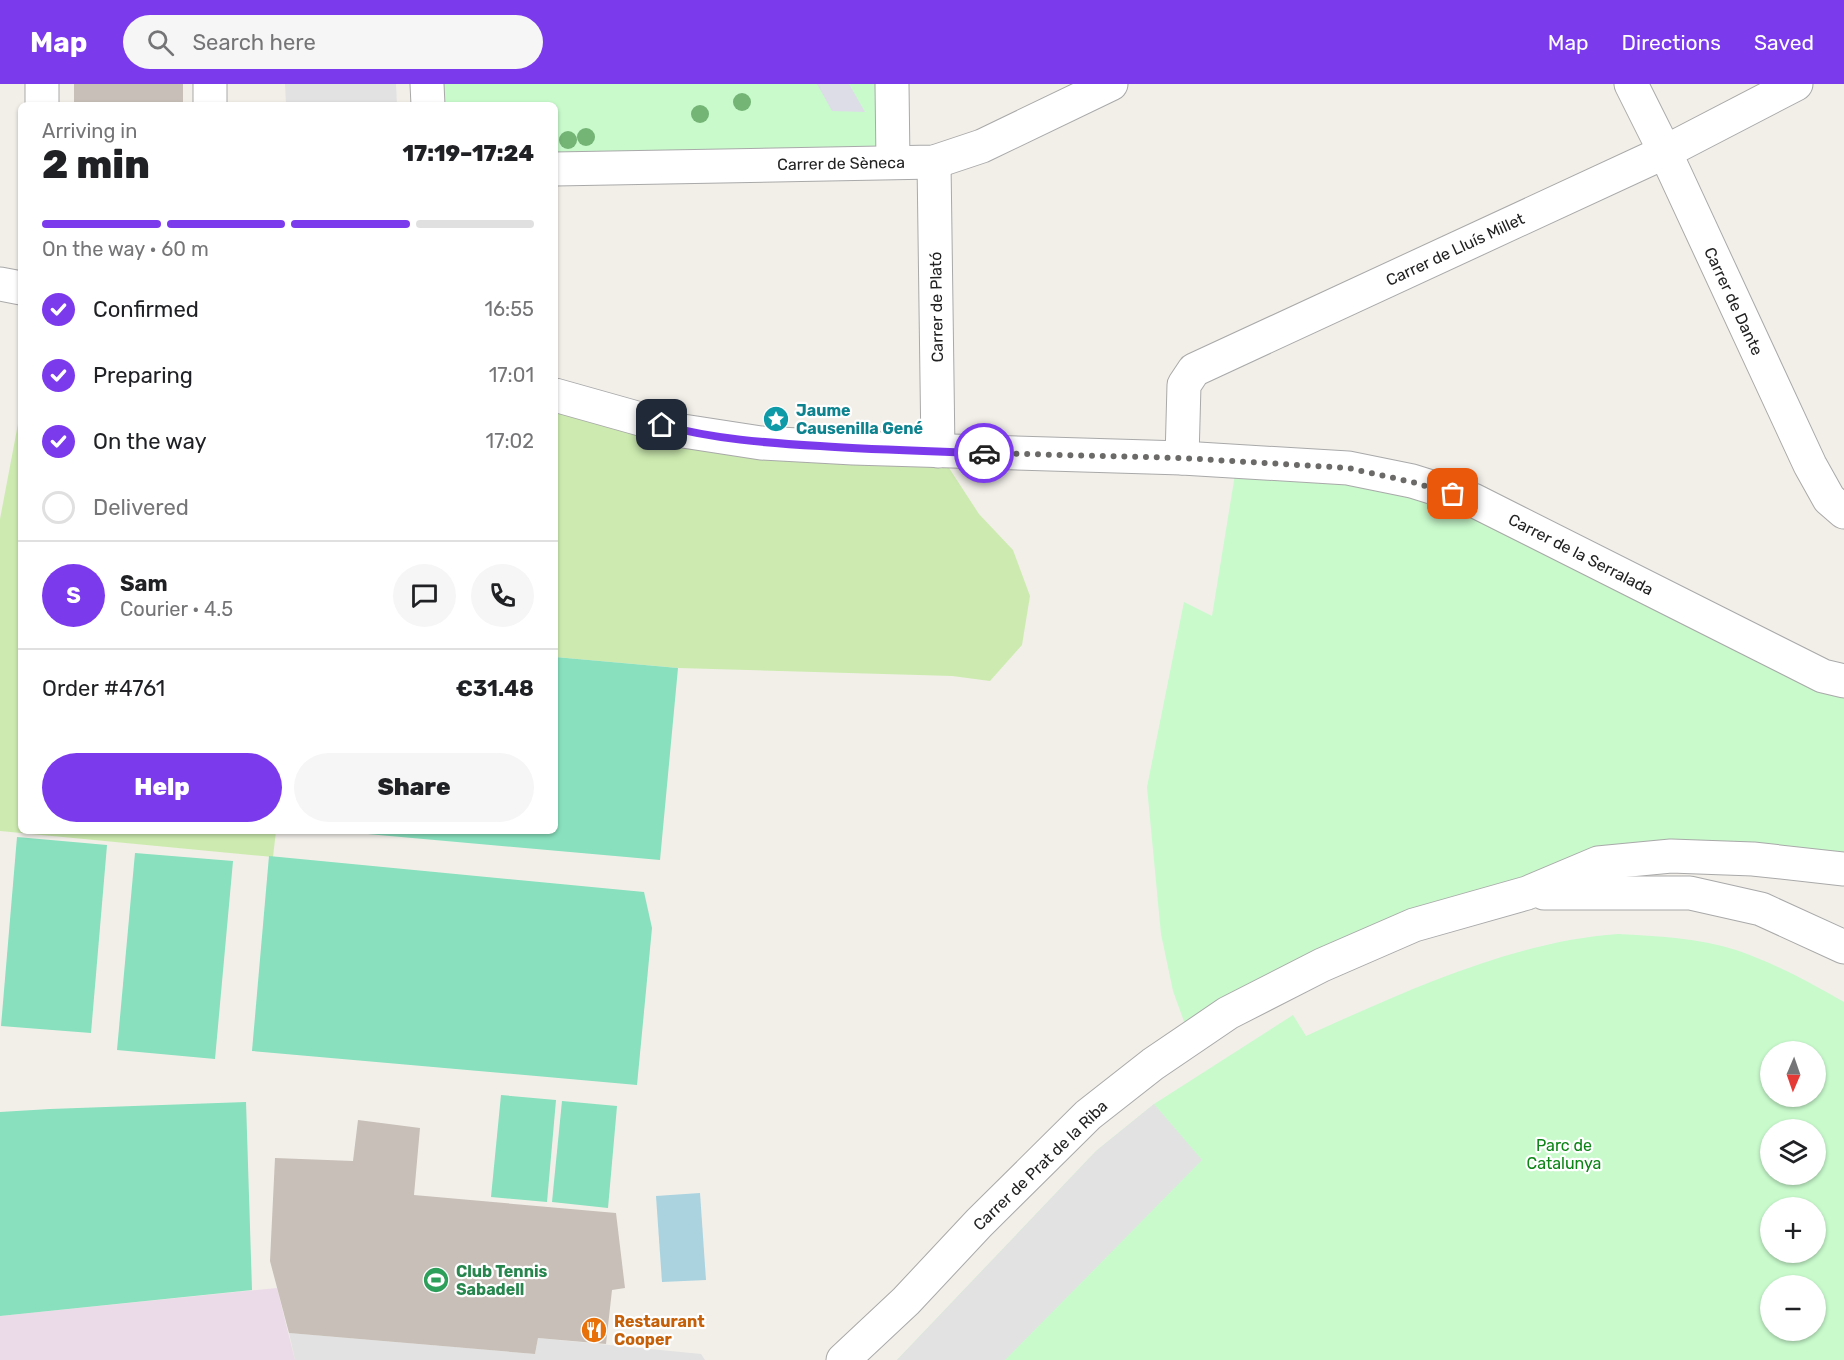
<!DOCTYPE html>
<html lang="en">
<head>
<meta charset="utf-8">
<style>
	body { margin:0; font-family:Rubik,sans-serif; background:#f6f6f6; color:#202124; height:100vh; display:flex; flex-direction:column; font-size:22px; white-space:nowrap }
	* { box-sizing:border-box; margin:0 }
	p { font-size:20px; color:#757577 }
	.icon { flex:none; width:33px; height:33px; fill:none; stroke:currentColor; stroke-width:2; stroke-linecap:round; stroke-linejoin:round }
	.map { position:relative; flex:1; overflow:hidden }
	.details { position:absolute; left:18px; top:18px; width:540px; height:732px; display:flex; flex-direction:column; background:#fff; border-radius:9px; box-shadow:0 2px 4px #0004 }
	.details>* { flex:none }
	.needle { width:39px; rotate:182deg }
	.buttons { position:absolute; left:1760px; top:957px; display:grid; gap:12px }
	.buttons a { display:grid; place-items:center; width:66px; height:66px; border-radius:50%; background:#fff; box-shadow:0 2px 4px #0004; font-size:30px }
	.pin { position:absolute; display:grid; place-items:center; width:51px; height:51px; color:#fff; margin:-26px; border-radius:12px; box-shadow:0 3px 9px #0006 }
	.courier { position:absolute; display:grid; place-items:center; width:60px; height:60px; margin:-30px; border:4px solid #7c3aed; border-radius:50%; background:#fff; color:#222; box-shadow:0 2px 8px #0007 }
	.headline em { font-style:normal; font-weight:800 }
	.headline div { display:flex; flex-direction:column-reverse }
	.headline { display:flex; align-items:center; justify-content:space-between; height:102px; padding:0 24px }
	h1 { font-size:39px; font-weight:800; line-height:45px }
	.bar { display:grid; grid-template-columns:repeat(4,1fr); gap:9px 6px; align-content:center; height:72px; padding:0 24px }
	.bar i { height:8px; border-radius:4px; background:#e0e0e0 }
	.bar .selected { background:#7c3aed }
	.bar p { grid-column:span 4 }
	.line { display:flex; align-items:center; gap:15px; padding:0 24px; border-top:2px solid #e0e0e0 }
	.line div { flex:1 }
	.round { display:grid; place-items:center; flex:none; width:63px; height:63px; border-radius:32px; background:#f6f6f6 }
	ol { padding:0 24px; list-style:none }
	li { display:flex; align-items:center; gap:18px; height:66px }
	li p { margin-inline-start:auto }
	li .icon { padding:6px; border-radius:50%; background:#7c3aed; color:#fff; stroke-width:4 }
	li:last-child { color:#757577 }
	li i { width:33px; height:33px; border:3px solid #e0e0e0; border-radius:50% }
	.button { display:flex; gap:12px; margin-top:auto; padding:12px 24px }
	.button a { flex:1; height:69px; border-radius:36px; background:#7c3aed; color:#fff; font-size:24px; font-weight:800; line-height:69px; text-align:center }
	.button a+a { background:#f6f6f6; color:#202124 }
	header { display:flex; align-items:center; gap:36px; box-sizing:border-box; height:84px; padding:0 30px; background:#7c3aed; color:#fff }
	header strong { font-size:28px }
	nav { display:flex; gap:33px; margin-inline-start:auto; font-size:21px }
	.search { width:420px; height:54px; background:#f6f6f6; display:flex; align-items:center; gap:15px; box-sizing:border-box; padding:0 21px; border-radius:33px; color:#757577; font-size:22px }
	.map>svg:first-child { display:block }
	.industrial { fill:#ebdbe8 }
	.grass { fill:#cdebb0 }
	.park { fill:#c8facc; fill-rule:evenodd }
	.pitch { fill:#88e0be }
	.parking { fill:#e2e2e2 }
	.plaza { fill:#dddde8 }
	.water { fill:#aad3df }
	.building { fill:#c7bfb8 }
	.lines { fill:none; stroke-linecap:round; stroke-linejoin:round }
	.minor-casing { stroke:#a9a9a9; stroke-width:35 }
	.minor { stroke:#fff; stroke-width:33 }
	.tree { fill:#74b475 }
	.done { stroke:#6b6a68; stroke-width:6; stroke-dasharray:0 10.8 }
	.route { stroke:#7c3aed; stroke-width:8 }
	.labels { text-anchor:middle; stroke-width:4.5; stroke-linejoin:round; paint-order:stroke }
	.street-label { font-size:16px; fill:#222; stroke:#fff }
	.culture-label { font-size:16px; font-weight:bold; fill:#0d838f; stroke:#fff; text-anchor:start }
	.park-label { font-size:16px; fill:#0c8416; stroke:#fff }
	.leisure-label { font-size:16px; font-weight:bold; fill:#27864d; stroke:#fff; text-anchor:start }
	.food-label { font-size:16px; font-weight:bold; fill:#c56008; stroke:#fff; text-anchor:start }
</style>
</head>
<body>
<header>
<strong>Map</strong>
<div class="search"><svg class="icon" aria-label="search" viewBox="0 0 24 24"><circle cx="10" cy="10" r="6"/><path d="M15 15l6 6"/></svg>Search here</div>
<nav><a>Map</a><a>Directions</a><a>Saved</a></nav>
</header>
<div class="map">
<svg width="1844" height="1276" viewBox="0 0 1844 1276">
	<rect width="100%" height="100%" fill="#f2efe9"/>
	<path class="industrial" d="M277 1204 295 1276H0V1232Z"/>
	<g class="grass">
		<path d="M555 311 683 347 938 367 979 430 1013 466 1030 512 1022 561 990 597 952 592 678 584 555 573Z"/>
		<path d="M21 324V747H276L273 773 0 747V435Z"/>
	</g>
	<g class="park">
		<path d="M427 0H892L893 78 555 85V21H428Z"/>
		<path d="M1237 378 1412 397 1844 597V785L1598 779 1190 954 1173 907 1161 850 1147 703 1184 518 1212 532Z"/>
		<path d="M1618 850C1657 852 1699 854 1736 866 1774 879 1809 898 1844 918V1276H897L1096 1067 1154 1020 1293 931 1306 952C1401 909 1513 857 1618 850ZM1770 968H1815V1012H1770ZM1770 1046H1815V1090H1770ZM1770 1124H1815V1168H1770ZM1770 1202H1815V1246H1770Z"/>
	</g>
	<g class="pitch">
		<path d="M555 573 678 584 660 776 334 747H555Z"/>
		<path d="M17 753 107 761 91 949 1 942Z"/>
		<path d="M135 769 233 777 215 975 117 966Z"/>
		<path d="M269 772 644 808 652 844 637 1001 252 967Z"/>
		<path d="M501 1011 556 1016 547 1118 491 1113Z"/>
		<path d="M562 1017 617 1022 608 1124 552 1118Z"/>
		<path d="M246 1018 252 1206 0 1232V1028L50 1025Z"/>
	</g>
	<g class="parking">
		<path d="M285 0H396L397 21H286Z"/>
		<path d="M1154 1020 1202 1076 1005 1276H897L1096 1067Z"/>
		<path d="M289 1249 535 1270 538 1254 701 1270 705 1276H295Z"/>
	</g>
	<path class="plaza" d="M817 0H849L865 28 832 27Z"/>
	<path class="water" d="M700 1109 706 1196 662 1198 656 1112Z"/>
	<g class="building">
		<rect x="74" y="0" width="109" height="21"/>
		<path d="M358 1036 420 1044 414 1111 616 1129 625 1204 612 1206 606 1260 538 1254 535 1270 289 1249 270 1177 275 1074 353 1077Z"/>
	</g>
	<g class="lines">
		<g class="minor-casing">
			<g id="minor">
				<path d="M42 0V21"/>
				<path d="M210 0V21"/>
				<path d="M427 0 428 21"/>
				<path d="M892 0 893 78"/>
				<path d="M1631 0 1665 68 1810 381 1829 415 1844 428"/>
				<path d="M934 78 938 367"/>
				<path d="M555 85 934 78 982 62 1111 0"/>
				<path d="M0 200 21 204"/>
				<path d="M555 311 683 347 761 359 853 364 1182 374 1348 384 1412 397 1473 416 1823 592 1844 597"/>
				<path d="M1182 374 1184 301 1194 286 1665 68 1796 0"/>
				<path d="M1544 809H1690L1761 825 1844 863"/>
				<path d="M843 1276 906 1217 979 1139 1088 1031 1153 980 1228 929 1322 881 1414 841 1527 809 1598 779 1671 772 1753 775 1844 785"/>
			</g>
		</g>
		<use href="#minor" class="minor"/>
	</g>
	<g class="tree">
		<circle cx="742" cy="18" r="9"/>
		<circle cx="700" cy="30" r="9"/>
		<circle cx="586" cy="53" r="9"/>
		<circle cx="568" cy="56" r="9"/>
	</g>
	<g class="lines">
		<path class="done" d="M984 369 1182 374 1348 384 1412 398 1453 410"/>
		<path class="route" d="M662 341C713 355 767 359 820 362 875 366 929 367 984 369"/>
	</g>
	<defs>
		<g id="sight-disc" transform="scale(1.35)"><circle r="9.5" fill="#0f9aa8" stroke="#fff"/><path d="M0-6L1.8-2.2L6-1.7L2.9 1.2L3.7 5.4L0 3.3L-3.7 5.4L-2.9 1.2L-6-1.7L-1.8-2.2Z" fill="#fff"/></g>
		<g id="stadium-disc" transform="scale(1.35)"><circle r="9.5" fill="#2e9e5b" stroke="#fff"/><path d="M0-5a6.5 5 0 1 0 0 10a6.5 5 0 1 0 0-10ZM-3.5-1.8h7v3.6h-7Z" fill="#fff"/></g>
		<g id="restaurant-disc" transform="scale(1.35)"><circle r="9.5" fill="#e8710a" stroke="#fff"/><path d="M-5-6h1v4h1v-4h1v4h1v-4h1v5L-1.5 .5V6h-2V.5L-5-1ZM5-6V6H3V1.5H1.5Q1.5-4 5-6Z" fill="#fff"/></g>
	</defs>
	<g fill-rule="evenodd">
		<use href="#sight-disc" x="776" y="335"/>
		<use href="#stadium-disc" x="436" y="1196"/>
		<use href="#restaurant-disc" x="594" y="1246"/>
	</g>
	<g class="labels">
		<g class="street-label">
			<text transform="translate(841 79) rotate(-1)" y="6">Carrer de Sèneca</text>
			<text transform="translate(1455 165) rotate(-25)" y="6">Carrer de Lluís Millet</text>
			<text transform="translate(1734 217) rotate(65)" y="6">Carrer de Dante</text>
			<text transform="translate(936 223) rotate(-91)" y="6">Carrer de Plató</text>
			<text transform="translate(1581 470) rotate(27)" y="6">Carrer de la Serralada</text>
			<text transform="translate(1040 1081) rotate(-44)" y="6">Carrer de Prat de la Riba</text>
		</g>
		<g class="culture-label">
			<text x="796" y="332">Jaume<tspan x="796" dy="18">Causenilla Gené</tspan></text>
		</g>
		<g class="park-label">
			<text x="1564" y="1067">Parc de<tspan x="1564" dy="18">Catalunya</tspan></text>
		</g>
		<g class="leisure-label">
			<text x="456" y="1193">Club Tennis<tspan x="456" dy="18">Sabadell</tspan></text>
		</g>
		<g class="food-label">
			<text x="614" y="1243">Restaurant<tspan x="614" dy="18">Cooper</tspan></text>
		</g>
	</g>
</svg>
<div class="buttons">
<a><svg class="needle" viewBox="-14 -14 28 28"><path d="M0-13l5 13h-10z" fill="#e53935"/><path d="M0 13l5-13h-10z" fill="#757577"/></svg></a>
<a><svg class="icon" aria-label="layers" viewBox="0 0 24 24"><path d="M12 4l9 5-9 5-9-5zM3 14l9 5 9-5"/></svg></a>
<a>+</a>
<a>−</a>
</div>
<div class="pin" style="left:1453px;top:410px;background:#ea580c"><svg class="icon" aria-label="bag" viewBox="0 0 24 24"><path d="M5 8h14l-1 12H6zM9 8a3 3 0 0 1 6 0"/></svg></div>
<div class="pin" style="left:662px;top:341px;background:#1f2937"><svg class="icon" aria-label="home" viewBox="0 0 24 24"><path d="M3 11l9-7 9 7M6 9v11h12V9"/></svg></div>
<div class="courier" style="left:984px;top:369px"><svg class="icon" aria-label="car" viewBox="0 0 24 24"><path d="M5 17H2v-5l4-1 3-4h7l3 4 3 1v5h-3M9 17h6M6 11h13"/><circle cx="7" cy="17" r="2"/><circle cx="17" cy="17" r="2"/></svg></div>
<section class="details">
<div class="headline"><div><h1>2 min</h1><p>Arriving in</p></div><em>17:19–17:24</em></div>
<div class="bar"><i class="selected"></i><i class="selected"></i><i class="selected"></i><i></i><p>On the way · 60 m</p></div>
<ol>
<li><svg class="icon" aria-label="check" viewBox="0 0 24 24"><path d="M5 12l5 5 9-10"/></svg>Confirmed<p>16:55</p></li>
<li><svg class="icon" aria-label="check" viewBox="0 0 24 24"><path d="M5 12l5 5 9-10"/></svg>Preparing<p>17:01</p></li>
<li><svg class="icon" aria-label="check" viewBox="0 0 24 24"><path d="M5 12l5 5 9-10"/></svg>On the way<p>17:02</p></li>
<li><i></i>Delivered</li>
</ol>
<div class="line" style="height:108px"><b class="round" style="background:#7c3aed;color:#fff">S</b><div><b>Sam</b><p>Courier · 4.5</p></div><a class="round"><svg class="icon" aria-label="chat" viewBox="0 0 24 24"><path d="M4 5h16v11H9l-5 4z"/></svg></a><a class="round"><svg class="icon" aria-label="phone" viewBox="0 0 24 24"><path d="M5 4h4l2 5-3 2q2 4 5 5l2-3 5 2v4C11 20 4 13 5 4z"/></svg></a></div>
<div class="line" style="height:78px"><div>Order #4761</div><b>€31.48</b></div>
<div class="button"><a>Help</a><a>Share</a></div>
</section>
</div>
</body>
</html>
